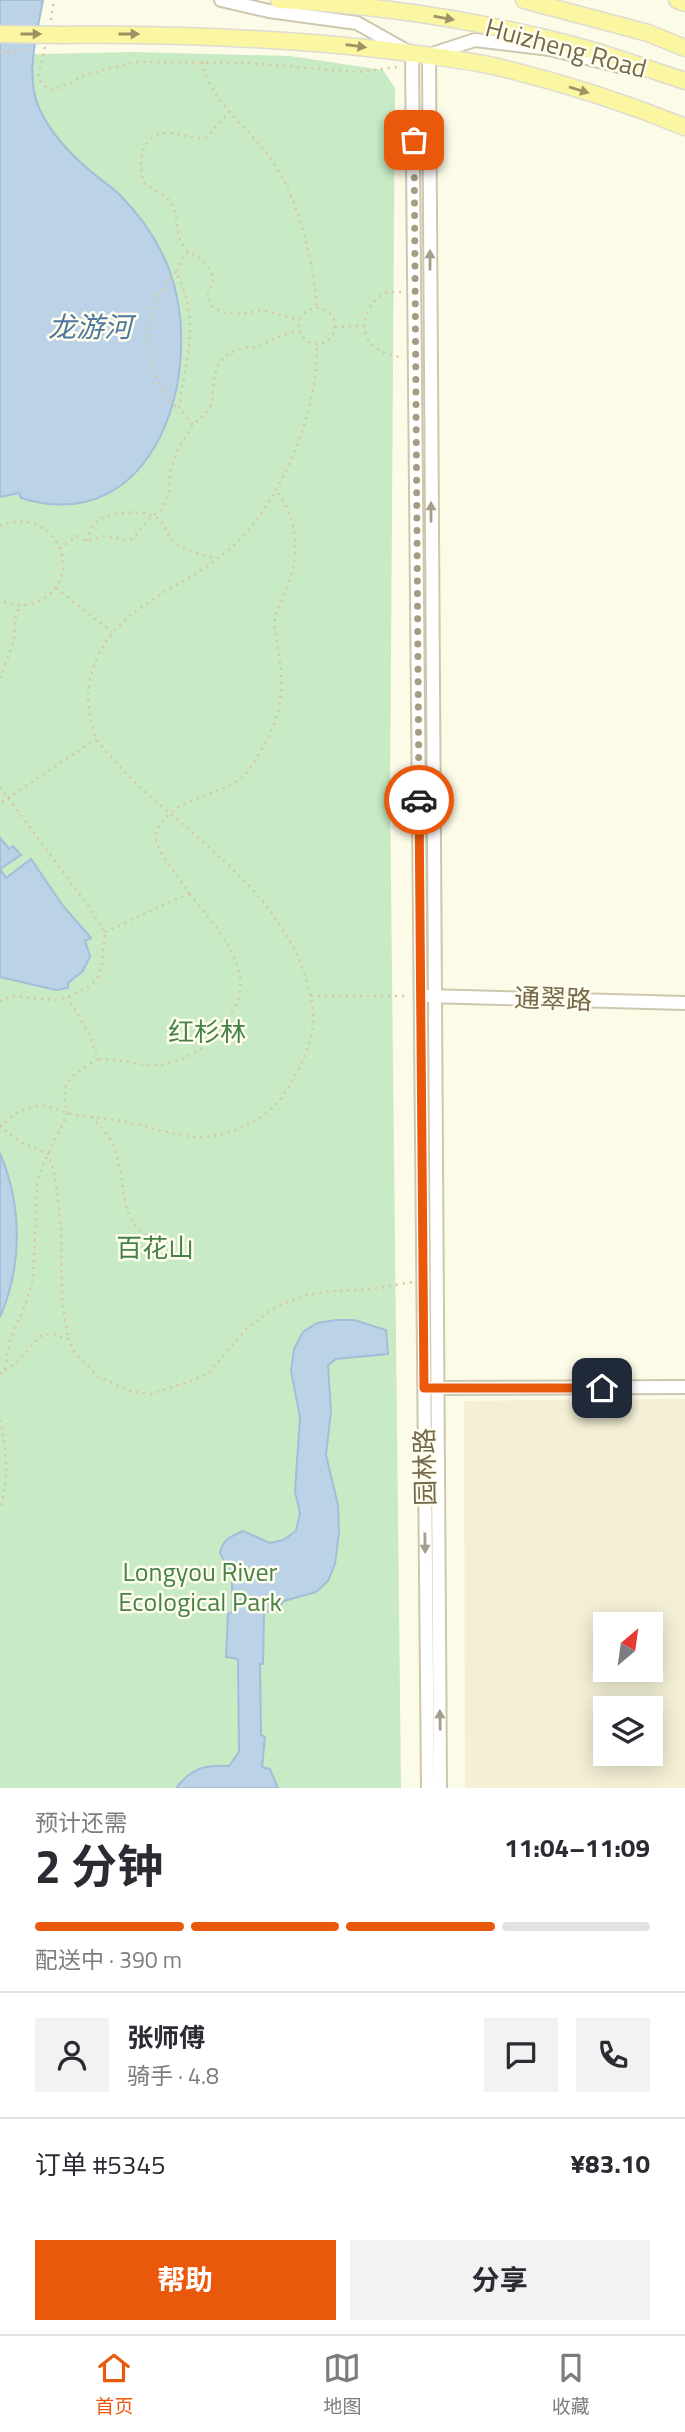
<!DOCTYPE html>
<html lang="zh">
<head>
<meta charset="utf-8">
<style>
	body { margin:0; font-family:"Titillium Web","Noto Sans SC",sans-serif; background:#f2f2f3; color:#2b2b33; height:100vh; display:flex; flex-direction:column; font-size:26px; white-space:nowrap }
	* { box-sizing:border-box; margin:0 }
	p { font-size:23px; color:#7c7c81 }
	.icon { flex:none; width:38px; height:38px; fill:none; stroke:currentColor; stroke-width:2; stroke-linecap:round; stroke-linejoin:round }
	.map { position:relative; height:1788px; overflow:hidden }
	.details { display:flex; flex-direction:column; background:#fff; flex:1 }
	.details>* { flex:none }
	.needle { width:46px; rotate:29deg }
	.fabs { position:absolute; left:593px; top:1612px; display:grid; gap:14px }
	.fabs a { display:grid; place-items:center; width:70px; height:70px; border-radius:0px; background:#fff; box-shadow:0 4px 18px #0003; font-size:35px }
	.pin { position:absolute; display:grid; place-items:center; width:60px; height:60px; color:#fff; margin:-30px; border-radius:14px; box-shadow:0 4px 10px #0006 }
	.courier { position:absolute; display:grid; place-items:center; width:70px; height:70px; margin:-35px; border:5px solid #ea580c; border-radius:50%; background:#fff; color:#222; box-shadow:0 2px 9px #0007 }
	.overview em { font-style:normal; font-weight:700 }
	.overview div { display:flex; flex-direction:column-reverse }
	.overview { display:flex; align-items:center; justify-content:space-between; height:119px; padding:0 35px }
	h1 { font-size:46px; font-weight:700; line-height:52px }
	.bar { display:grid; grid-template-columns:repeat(4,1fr); gap:10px 7px; align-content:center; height:84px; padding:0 35px }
	.bar i { height:9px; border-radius:5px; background:#e1e1e2 }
	.bar .selected { background:#ea580c }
	.bar p { grid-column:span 4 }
	.line { display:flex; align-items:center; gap:18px; padding:0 35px; border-top:2px solid #e1e1e2 }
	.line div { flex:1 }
	.round { display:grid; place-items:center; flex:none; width:74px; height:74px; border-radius:0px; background:#f2f2f3 }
	.primary-button { display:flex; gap:14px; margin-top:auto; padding:14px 35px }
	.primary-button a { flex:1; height:80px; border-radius:0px; background:#ea580c; color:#fff; font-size:28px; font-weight:700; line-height:80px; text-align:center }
	.primary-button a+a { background:#f2f2f3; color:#2b2b33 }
	.dock { display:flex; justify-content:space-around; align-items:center; height:98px; border-top:2px solid #e1e1e2; background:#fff; font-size:19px; color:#7c7c81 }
	.dock a { display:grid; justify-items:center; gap:4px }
	.dock .selected { color:#ea580c }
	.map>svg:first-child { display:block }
	.residential { fill:#f4f0d6; fill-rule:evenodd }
	.green { fill:#c8eac5 }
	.water { fill:#bcd2e6; stroke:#a2bed8; stroke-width:2 }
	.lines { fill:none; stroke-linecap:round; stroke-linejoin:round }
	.minor-casing { stroke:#cec7ad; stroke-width:16 }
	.major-casing { stroke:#dedbd4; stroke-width:19 }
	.path { stroke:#d7c8a2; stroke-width:2.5; stroke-dasharray:2 5; stroke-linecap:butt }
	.minor { stroke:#fff; stroke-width:12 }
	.major { stroke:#faf6a1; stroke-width:16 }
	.major-bridge-casing { stroke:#dedbd4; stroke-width:19; stroke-linecap:butt }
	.path-bridge { stroke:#d7c8a2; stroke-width:2.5; stroke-dasharray:2 5; stroke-linecap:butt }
	.major-bridge { stroke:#faf6a1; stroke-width:16 }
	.oneway { fill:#9e9365 }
	.oneway2 { fill:#a69e8a }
	.done { stroke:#a59c82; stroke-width:7; stroke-dasharray:0 12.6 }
	.route { stroke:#ea580c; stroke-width:9 }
	.labels { text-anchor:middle; stroke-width:5; stroke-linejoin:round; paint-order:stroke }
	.street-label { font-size:26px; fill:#76694b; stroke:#fffeee }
	.park-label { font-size:26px; fill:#468248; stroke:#fffeee }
	.water-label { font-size:28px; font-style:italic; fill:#4e779f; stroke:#fffeee }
</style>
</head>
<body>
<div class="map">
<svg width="685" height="1788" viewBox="0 0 685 1788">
	<rect width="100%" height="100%" fill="#fcfbe7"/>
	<path class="residential" d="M685 1399V1788H465L464 1401ZM606 1624H651V1670H606ZM606 1708H651V1754H606Z"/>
	<path class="green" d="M132 52 290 56 383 70 395 88 390 793 401 1788H0V55Z"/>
	<g class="water">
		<path d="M0 0H43C37 35 24 77 40 110 52 136 72 156 94 174 102 181 112 187 119 194 140 215 158 241 169 269 207 370 156 540 21 498L19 493 0 497Z"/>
		<path d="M0 838 9 849 13 846 21 855 0 869 6 878 31 859 63 906 91 938 85 941 90 956 83 971 68 983V988L56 990 0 977Z"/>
		<path d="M0 1153C22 1206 23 1264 0 1317Z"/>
		<path d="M336 1320H354L386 1330 388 1354 336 1359 328 1365 331 1411 326 1455 338 1505 339 1532 335 1564 328 1581 316 1592 284 1601 276 1611 264 1612 263 1664H260L261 1735 265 1737 262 1767 270 1769 278 1788H176C192 1768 203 1765 229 1766L239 1752 238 1659 226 1657 228 1614 232 1612V1574L220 1553C223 1539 230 1537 243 1531L270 1543 283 1540 296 1531 300 1513 295 1492 300 1417 291 1371 294 1349 303 1332 317 1323Z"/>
	</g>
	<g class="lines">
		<g class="minor-casing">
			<g id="minor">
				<path d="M221 0 269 11 357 23 412 54 428 1788"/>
				<path d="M427 996 685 1003"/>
				<path d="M431 1388 685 1387"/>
				<path d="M440 1788 429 55 475 40 550 49 623 67"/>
			</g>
		</g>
		<g class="major-casing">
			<g id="major">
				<path d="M279 0C378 5 477 20 573 45 611 55 648 69 685 81"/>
				<path d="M524 0 648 33 685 48"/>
				<path d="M677 0 685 3"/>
				<path d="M61 35C178 34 294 38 410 53 437 57 466 60 493 66 558 81 623 102 685 127"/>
			</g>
		</g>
		<g class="path">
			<path d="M51 20 54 0"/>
			<path d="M45 47 38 77 43 85 52 90 69 84 84 75 137 62 248 63 357 72 399 67"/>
			<path d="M203 62C206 98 251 130 271 159 299 200 313 258 317 308"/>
			<path d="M230 111 206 138C191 139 181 133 168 133 141 133 137 163 144 183 153 189 164 194 171 203 181 218 172 234 187 250 191 254 192 253 197 256 205 261 209 269 214 278L208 294 210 305 222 312 241 314 262 310 299 320"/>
			<path d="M188 252 184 255 176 272C201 320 186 358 179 407L193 425"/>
			<path d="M176 272C146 301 142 345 159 383 163 393 168 404 179 407"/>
			<path d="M401 292C396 292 390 292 385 293 380 295 375 300 372 304 353 332 372 355 402 357"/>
			<circle cx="317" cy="326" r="18"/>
			<path d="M335 327 364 325"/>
			<path d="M0 526C56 503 89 579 37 602 25 607 11 606 0 600"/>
			<path d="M87 541C89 536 90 529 93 525 104 511 140 509 156 517 166 522 166 536 175 543 187 552 203 554 216 559"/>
			<path d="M60 549 77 536 87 541 104 536 128 540 134 538 146 521 162 509 169 493 170 472 177 451 193 425 205 414 212 404 214 377 219 363 228 354 242 348 257 347 283 335 299 331"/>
			<path d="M56 588 112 632"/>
			<path d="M0 678 14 641 15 619 20 605"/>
			<path d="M0 787 89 907 105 932 102 966 97 979 88 987 68 997 55 1000 12 996 0 1001"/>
			<path d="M2 802 96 739"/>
			<path d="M105 932 189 893C181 880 153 848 156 835 163 800 223 796 246 774 251 768 256 759 260 752 280 720 285 693 279 656 278 644 273 631 275 619 277 607 284 596 288 584 301 552 297 517 276 490"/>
			<path d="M311 996H409"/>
			<path d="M99 1059C123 1058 145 1070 168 1063 196 1056 212 1044 227 1020 232 1011 239 1002 240 991 245 955 209 920 189 893"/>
			<path d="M92 1116C99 1126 110 1136 114 1147 132 1199 110 1227 176 1249"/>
			<path d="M0 1125C13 1140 29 1147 48 1153L55 1176 61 1225 62 1299 68 1339"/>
			<path d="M0 1127C11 1117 21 1108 37 1106 48 1104 56 1110 67 1113 84 1117 104 1118 122 1121 146 1126 170 1134 195 1137 224 1139 266 1121 282 1097 297 1075 311 1049 313 1023 314 1011 311 997 308 986 288 910 223 859 166 810 146 794 129 777 112 758 107 752 100 746 96 739 93 732 91 722 90 715 86 696 89 678 96 660 122 599 193 587 237 542 284 495 318 411 317 345"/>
			<path d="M5 1370 17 1362 42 1335 54 1334 68 1339 75 1353 98 1376 129 1391 151 1394 196 1379 209 1372 247 1328 277 1306 307 1295 334 1291 365 1290 413 1282"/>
			<path d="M0 1374 5 1370 10 1340 25 1306 33 1279 37 1184 41 1169 68 1113C57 1080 73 1075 98 1059L89 1034 68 997"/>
			<path d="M0 1420C7 1449 9 1480 0 1509"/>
		</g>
		<use href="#minor" class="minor"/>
		<use href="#major" class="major"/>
		<g class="major-bridge-casing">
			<path id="major-bridge" d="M0 34 61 35"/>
		</g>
		<path class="path-bridge" d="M0 52 35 50"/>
		<use href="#major-bridge" class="major-bridge"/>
	</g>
	<defs><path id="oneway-solid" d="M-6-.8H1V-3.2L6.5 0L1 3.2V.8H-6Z" transform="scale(1.75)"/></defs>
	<g class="oneway">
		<use href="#oneway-solid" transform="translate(444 18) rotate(10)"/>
		<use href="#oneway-solid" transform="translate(31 34)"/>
		<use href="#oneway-solid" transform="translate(129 34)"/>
		<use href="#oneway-solid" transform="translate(356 46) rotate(7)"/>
		<use href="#oneway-solid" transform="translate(579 90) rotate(17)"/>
	</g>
	<g class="oneway2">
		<use href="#oneway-solid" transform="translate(430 260) rotate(-90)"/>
		<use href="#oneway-solid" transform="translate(431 512) rotate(-90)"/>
		<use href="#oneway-solid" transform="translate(425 1543) rotate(89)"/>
		<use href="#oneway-solid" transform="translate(440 1720) rotate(-91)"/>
	</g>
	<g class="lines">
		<path class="done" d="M414 140 419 800"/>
		<path class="route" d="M419 800 424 1388H602"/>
	</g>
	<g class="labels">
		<g class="street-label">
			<text transform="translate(566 48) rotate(15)" y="9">Huizheng Road</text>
			<text transform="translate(553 999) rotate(2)" y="9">通翠路</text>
			<text transform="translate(425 1467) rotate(-91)" y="9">园林路</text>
		</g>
		<g class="park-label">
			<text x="207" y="1041">红杉林</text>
			<text x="155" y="1257">百花山</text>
			<text x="200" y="1581">Longyou River<tspan x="200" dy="30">Ecological Park</tspan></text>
		</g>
		<g class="water-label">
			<text x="90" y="337">龙游河</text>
		</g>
	</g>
</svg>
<div class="fabs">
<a><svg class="needle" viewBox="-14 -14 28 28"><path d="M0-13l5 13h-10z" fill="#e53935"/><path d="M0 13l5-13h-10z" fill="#7c7c81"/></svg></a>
<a><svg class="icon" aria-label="layers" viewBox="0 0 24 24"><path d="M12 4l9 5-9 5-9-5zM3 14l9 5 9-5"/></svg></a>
</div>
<div class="pin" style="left:414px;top:140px;background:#ea580c"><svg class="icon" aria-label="bag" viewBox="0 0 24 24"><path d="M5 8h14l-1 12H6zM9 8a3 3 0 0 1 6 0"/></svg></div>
<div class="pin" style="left:602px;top:1388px;background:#1f2937"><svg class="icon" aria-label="home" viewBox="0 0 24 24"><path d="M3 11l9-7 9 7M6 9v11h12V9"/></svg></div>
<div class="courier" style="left:419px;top:800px"><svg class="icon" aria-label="car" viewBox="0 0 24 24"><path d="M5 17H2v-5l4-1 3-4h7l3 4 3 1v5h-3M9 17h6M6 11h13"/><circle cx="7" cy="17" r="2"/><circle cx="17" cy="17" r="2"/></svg></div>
</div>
<section class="details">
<div class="overview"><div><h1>2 分钟</h1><p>预计还需</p></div><em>11:04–11:09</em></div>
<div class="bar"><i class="selected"></i><i class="selected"></i><i class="selected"></i><i></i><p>配送中 · 390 m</p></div>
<div class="line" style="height:126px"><a class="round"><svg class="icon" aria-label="person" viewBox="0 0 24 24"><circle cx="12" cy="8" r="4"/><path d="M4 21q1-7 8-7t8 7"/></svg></a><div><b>张师傅</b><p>骑手 · 4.8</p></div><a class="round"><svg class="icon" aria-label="chat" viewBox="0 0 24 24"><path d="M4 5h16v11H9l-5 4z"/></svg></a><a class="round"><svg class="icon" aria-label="phone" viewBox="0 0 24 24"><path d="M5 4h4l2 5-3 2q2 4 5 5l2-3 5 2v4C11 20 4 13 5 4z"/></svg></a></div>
<div class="line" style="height:91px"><div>订单 #5345</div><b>¥83.10</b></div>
<div class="primary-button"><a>帮助</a><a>分享</a></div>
</section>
<nav class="dock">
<a class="selected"><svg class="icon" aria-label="home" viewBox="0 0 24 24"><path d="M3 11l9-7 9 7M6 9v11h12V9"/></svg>首页</a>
<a><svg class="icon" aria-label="map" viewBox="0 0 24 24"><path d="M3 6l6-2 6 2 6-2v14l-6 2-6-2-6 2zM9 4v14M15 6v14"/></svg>地图</a>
<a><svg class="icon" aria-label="saved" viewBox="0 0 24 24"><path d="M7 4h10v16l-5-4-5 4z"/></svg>收藏</a>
</nav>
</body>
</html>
